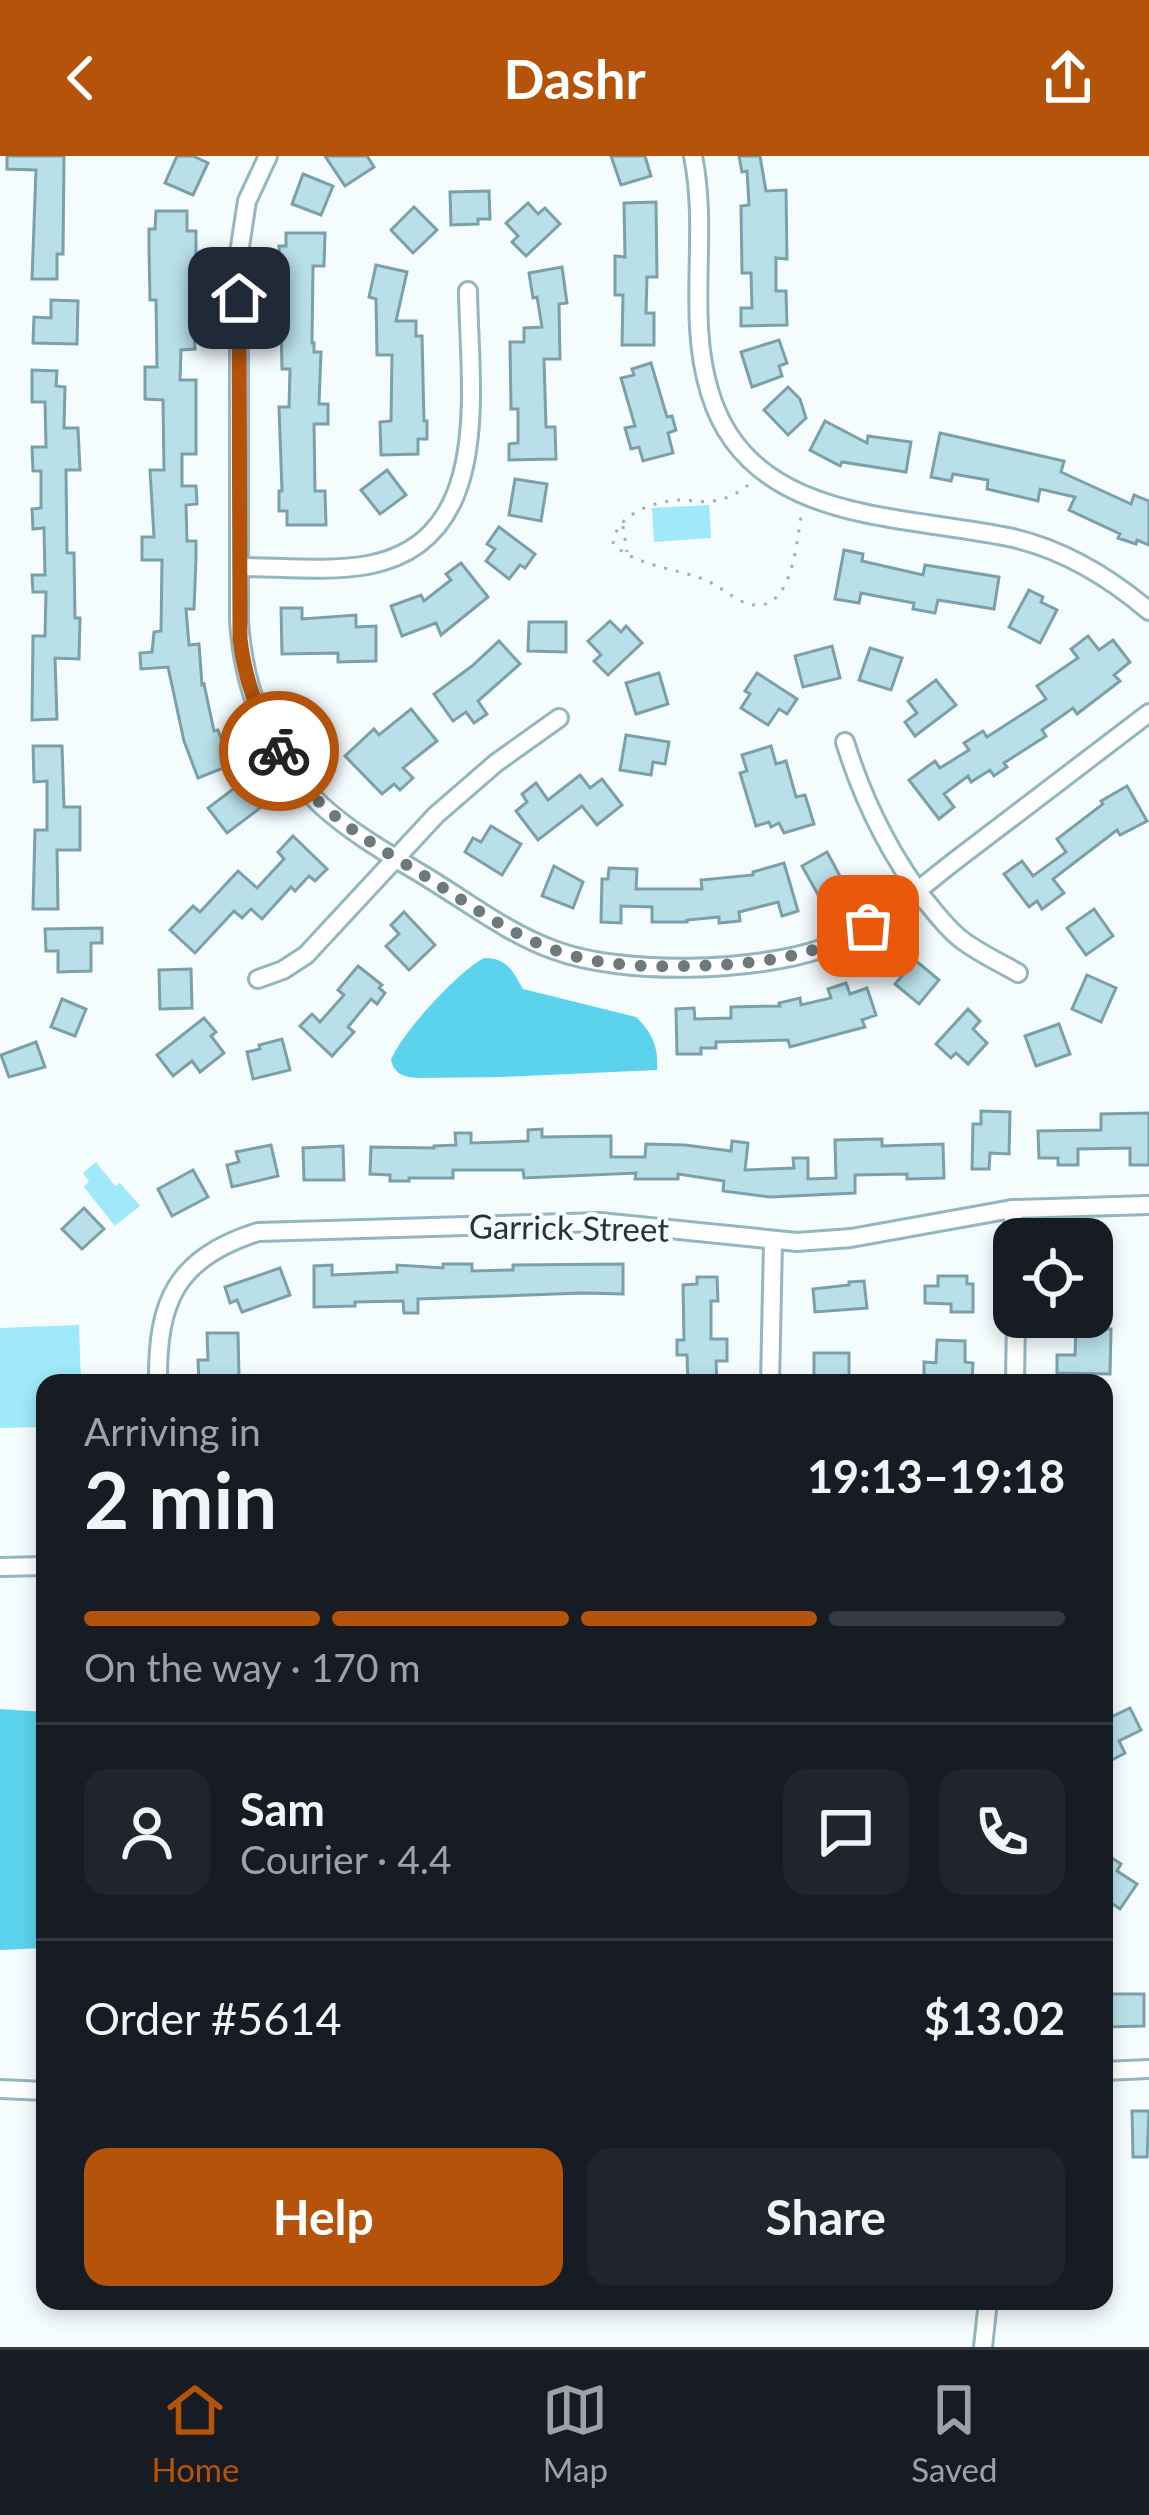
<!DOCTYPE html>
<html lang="en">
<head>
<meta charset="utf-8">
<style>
	body { margin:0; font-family:Lato,sans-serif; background:#20242c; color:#f1f3f6; height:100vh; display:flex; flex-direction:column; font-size:45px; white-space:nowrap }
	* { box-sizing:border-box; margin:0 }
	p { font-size:39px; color:#9ea1a6 }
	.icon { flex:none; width:66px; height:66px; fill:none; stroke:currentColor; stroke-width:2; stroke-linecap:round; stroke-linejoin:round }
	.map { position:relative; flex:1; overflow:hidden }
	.side { position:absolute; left:36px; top:1218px; width:1077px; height:936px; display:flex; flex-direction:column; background:#171b24; border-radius:24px; box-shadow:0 6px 18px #0003 }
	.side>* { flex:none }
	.controls { position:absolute; left:993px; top:1062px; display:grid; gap:24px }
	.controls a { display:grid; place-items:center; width:120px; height:120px; border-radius:24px; background:#171b24; box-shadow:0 6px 18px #0003; font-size:60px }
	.pin { position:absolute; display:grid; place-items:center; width:102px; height:102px; color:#fff; margin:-51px; border-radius:24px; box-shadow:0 6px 18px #0006 }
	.courier { position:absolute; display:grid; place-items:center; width:120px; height:120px; margin:-60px; border:9px solid #b45309; border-radius:50%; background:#fff; color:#222; box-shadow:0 3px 15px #0007 }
	.head em { font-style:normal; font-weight:700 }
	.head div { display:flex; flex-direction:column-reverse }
	.head { display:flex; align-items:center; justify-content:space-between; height:204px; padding:0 48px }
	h1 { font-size:78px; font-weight:700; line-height:90px }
	.bar { display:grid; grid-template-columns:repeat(4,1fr); gap:18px 12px; align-content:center; height:144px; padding:0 48px }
	.bar i { height:15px; border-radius:9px; background:#363941 }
	.bar .selected { background:#b45309 }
	.bar p { grid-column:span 4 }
	.line { display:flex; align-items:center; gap:30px; padding:0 48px; border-top:3px solid #363941 }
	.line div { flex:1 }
	.round { display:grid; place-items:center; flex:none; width:126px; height:126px; border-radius:24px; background:#20242c }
	.primary-button { display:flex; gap:24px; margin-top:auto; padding:24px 48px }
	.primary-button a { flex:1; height:138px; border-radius:24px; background:#b45309; color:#fff; font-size:48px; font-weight:700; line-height:138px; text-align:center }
	.primary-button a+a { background:#20242c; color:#f1f3f6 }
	header { display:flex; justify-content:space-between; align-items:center; height:156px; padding:0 48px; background:#b45309; color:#fff; font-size:54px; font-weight:700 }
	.tab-bar { display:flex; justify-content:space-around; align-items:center; height:168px; border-top:3px solid #363941; background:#171b24; font-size:33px; color:#9ea1a6 }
	.tab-bar a { display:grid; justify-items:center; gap:6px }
	.tab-bar .selected { color:#b45309 }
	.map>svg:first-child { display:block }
	.green { fill:#9fe9fa }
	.water { fill:#5cd3ec }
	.building { fill:#b9e0e9; stroke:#7ba0a9; stroke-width:3 }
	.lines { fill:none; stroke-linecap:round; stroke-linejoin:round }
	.minor-casing { stroke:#92b7c0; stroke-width:22 }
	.path { stroke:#a4afb2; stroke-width:3; stroke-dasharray:3 9; stroke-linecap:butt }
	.minor { stroke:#fff; stroke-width:16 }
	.done { stroke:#6d7a7d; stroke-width:12; stroke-dasharray:0 21.6 }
	.route { stroke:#b45309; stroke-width:15 }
	.labels { text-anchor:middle; stroke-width:9; stroke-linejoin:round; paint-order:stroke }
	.street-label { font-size:33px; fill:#253438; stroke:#f4fcfe }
</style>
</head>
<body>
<header><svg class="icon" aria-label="back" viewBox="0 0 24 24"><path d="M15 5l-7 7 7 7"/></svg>Dashr<svg class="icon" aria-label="share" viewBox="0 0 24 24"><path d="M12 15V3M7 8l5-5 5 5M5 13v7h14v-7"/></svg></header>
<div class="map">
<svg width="1149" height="2191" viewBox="0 0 1149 2191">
	<rect width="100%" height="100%" fill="#f4fcfe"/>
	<g class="green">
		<path d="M709 349 711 382 654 386 652 352Z"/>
		<path d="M96 1006 115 1030 120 1027 140 1050 115 1070 84 1031 89 1025 83 1017Z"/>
		<path d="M79 1169 81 1227H45V1271L0 1272V1172Z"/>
	</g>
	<g class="water">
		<path d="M484 802C507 801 513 816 523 833L636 861C652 876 659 892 657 914L503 921 418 922C404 921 395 919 391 904 401 877 459 815 484 802Z"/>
		<path d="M0 1553 45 1556V1792L0 1794Z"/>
	</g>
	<g class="building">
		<path d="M7 0H64L63 98H57V123H32L36 14 7 13Z"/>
		<path d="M177 0H193L208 7 193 39 165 27Z"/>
		<path d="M325 0H367L374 11 345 30Z"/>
		<path d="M611 0H645L651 20 621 29Z"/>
		<path d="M739 0H760L766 35 786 34 787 103 776 102V135H786L787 169 741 170V152H752L751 117H742L741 50 749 49 747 15 742 16Z"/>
		<path d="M303 18 333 30 321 59 292 48Z"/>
		<path d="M489 35 490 63H478V68L451 69 450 36Z"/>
		<path d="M656 46 657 121H647L646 157H654V189H622L623 139H615V100L625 101 624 47Z"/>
		<path d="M528 47 538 58 545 52 560 68 526 100 512 86 518 80 506 67Z"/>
		<path d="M414 51 437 74 413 97 391 74Z"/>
		<path d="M156 55H187V75H196V128H192L195 193 181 194 180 224H196V298H182V330H196L197 348 186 349 187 385H196V403L194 453H186L189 489 199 488 202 529 204 528 214 575 218 574 231 609 198 622 184 585 168 511 141 513 140 497 152 496 154 476 161 475 162 404H142V381H154L150 314H164L163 244 145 243V211H157L156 144H150L149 93V73H155Z"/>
		<path d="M286 77H325L324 110H313L312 187H314V196H321L319 248H328V268H314L315 335H325L326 369H287V355H279V335H282L279 251H289L290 213H282L279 90H286Z"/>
		<path d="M376 109 407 116 396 165H416V180H422L424 265H427V283H418V298L381 299 380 266 391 265 392 199H377L376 143 369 141Z"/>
		<path d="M562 111 567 147 559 148 560 203H544L546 271H555L556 303 509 304V288L518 287V253H511L510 186H524V172L542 171 537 141 533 142 529 117Z"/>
		<path d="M51 144 78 145 77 188 33 187 34 161 51 162Z"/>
		<path d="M779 184 787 207 779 210 782 220 752 231 741 196Z"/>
		<path d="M651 207 667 261 672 260 676 274 668 277 673 297 643 305 639 291 631 293 625 272 635 270 621 222 634 219 632 213Z"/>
		<path d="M32 214 57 215 56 230 65 231 64 272H78L80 314H66L67 397H74L75 462H80L79 503 55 502 57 563 32 564 33 480H45L46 436H33L32 419H45L44 372 33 373 32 353 41 352V315H33L32 291H46L45 246H32Z"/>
		<path d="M788 231 800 243 806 262 788 279 764 254Z"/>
		<path d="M825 265 867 287 868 280 911 286 906 316 842 306 840 310 810 294Z"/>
		<path d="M940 277 1064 305 1061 316 1131 348 1134 339 1149 345V389L1137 384 1136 388 1118 382 1120 378 1069 354 1075 341 1040 333 1038 345 987 333 988 324 953 318 951 325 931 321Z"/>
		<path d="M387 314 406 339 380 358 361 334Z"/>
		<path d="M515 323 547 328 541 365 509 359Z"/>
		<path d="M499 371 535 398 525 412 520 409 509 423 486 405 495 393 487 388Z"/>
		<path d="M844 394 863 398 862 405 923 419 925 409 999 421 994 453 938 444 935 457 913 453 914 447 876 440 861 437 859 447 835 443Z"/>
		<path d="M461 407 488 441 441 479 436 467 402 480 391 450 421 439 424 445 451 424 446 418Z"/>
		<path d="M1029 434 1043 441 1041 446 1057 454 1040 487 1009 471Z"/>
		<path d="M281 452H302V463L356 459V471L376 470V505L338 506V497L282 498Z"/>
		<path d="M610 465 621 476 626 470 642 487 608 519 594 505 601 499 588 485Z"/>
		<path d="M529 466H566V496L528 495Z"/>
		<path d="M1088 480 1099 494 1113 484 1130 506 1114 519 1120 525 1077 558 1073 552 1042 574 1046 580 1004 607 1007 611 994 620 990 614 971 626 968 620 944 638 954 651 939 663 909 624 935 605 940 612 969 594 964 587 983 575 987 581 1046 543 1037 530 1078 502 1071 493Z"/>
		<path d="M499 485 520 508 478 545 487 558 474 567 466 556 453 565 434 538 472 510Z"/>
		<path d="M832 490 840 522 803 531 795 500Z"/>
		<path d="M870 492 902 502 891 534 859 524Z"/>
		<path d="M659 517 668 548 636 558 626 527Z"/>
		<path d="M757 517 797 543 787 558 779 553 768 569 741 552 750 538 745 535Z"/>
		<path d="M936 524 956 549 915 580 905 566 917 557 908 545Z"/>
		<path d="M411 553 437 585 403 612 413 622 400 634 394 628 382 638 345 600 374 573 379 579Z"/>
		<path d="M626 579 669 586 665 608 653 606 651 619 620 614Z"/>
		<path d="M33 590H62L64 651H80V694H57L58 753H33L35 674H47V625L34 626Z"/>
		<path d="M771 590 776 608 786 605 796 641 805 639 814 668 784 677 779 667 771 671 769 666 756 670 740 617 747 615 742 599Z"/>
		<path d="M580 619 590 632 602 623 622 649 597 669 582 650 538 684 516 655 527 646 522 638 536 627 548 644Z"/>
		<path d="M237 630 245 641 253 635 264 649 227 677 208 652Z"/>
		<path d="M1127 630 1147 665 1120 679 1117 674 1053 723 1064 737 1042 753 1037 745 1029 751 1004 718 1022 705 1033 720 1066 696 1057 683 1103 648 1101 645Z"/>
		<path d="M491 670 521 688 502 719 465 696 473 682 481 686Z"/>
		<path d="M293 680 327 713 315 725 309 720 295 735 291 731 262 763 251 753 242 762 234 755 195 797 170 774 193 750 200 756 238 715 257 732 284 703 278 696Z"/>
		<path d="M827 696 846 731 821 744 802 710Z"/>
		<path d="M784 707 798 755 782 760 778 746 739 756 740 765 719 767V761L687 764V766H652V751L621 750V767L601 766 602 723H608L609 712 637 713 636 733H702L701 724 753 719V716Z"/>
		<path d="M554 710 583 726 573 752 542 740Z"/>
		<path d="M1094 753 1113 780 1086 799 1067 772Z"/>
		<path d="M404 756 435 789 409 814 386 790 399 778 391 769Z"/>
		<path d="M102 772V787H91V815L58 816V795H46L45 773Z"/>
		<path d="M915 804 939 824 919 848 895 828Z"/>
		<path d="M358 810 382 829 379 832 385 837 377 848 371 843 348 871 354 876 332 900 300 870 312 858 320 866 344 839 338 834Z"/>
		<path d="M191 813 192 852 160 853 159 814Z"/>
		<path d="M1087 819 1116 832 1101 866 1072 853Z"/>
		<path d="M846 827 850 838 867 832 876 859 862 864 865 871 790 891 788 884 716 886V892H701V898H677L676 853 694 852 695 863 731 862V851L780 850 779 847 800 842 801 849 831 842 828 833Z"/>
		<path d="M62 843 86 853 75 880 51 871Z"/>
		<path d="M968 853 980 865 973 873 987 887 968 908 956 897 951 902 936 888Z"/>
		<path d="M204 862 216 876 211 880 224 897 200 916 192 905 173 920 157 899Z"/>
		<path d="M1059 868 1070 898 1036 910 1025 880Z"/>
		<path d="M282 883 290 914 253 923 247 896 260 893 259 889Z"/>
		<path d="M36 886 45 911 9 921 1 899Z"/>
		<path d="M981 955 1010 956 1009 998 990 997 989 1013H972L973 968H981Z"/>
		<path d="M1149 957V1009H1130V992L1078 993V1009H1058V1002H1039L1038 975 1101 974V958Z"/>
		<path d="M542 973V981L611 980V1001H645L646 988 685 989 731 995 732 985 748 987 745 1014 794 1012 793 1002H808V1023L836 1022 835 984 882 983V990L943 988 944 1022 907 1023V1018L855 1019V1037L770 1041 723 1035 724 1025 678 1018V1023H635L636 1017 524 1022 523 1014H453V1022H409V1025H390V1019L370 1018 371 991 434 992V990L456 989 455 977H471V987L528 985V974Z"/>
		<path d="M271 989 278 1020 232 1031 227 1009 239 1006 236 996Z"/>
		<path d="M343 990 344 1024H304L303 992Z"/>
		<path d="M193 1014 208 1041 172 1060 158 1033Z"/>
		<path d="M84 1052 104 1073 82 1093 62 1073Z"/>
		<path d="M443 1108H472V1115L513 1114V1109L623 1108V1138L582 1137 418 1143V1157H404L403 1145 355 1146V1150L314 1151V1110L332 1109V1119L397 1116V1109L443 1112Z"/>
		<path d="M280 1112 290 1139 242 1156 237 1144 230 1147 225 1131Z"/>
		<path d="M938 1120H967V1128H973V1156H951V1148L925 1147V1130H938Z"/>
		<path d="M697 1121H717L718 1145H711V1183H727V1205H716L717 1227H688L687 1199H677V1184H684L683 1129 697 1128Z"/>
		<path d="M864 1125 867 1152 815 1156 813 1133 849 1129V1126Z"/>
		<path d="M1076 1172 1111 1173 1110 1218 1057 1217V1199H1075Z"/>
		<path d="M207 1177H238L239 1220H218V1227H199L198 1204H208Z"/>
		<path d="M937 1184 965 1185V1206L973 1207 972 1223 924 1222V1206L936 1207Z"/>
		<rect x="814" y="1197" width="35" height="30"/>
		<path d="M1104 1552 1109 1562 1130 1552 1141 1574 1119 1585 1125 1597 1108 1606 1104 1597Z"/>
		<path d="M1104 1697 1121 1708 1117 1715 1137 1728 1120 1753 1104 1742Z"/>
		<path d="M1104 1838H1144V1870L1104 1871Z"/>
		<path d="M1132 1955H1149L1147 2001H1133Z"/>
	</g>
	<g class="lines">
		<g class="minor-casing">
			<g id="minor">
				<path d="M268 0 247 45 239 97V464C243 534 270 602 322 650 354 679 392 700 428 722 469 747 509 778 554 794 623 820 756 816 824 792 875 774 918 733 960 701 1023 653 1086 605 1149 557"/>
				<path d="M693 0C709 78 686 161 710 237 750 369 904 358 1013 382 1064 394 1109 421 1149 455"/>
				<path d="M239 411C281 411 327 416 368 409 496 385 469 230 468 135"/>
				<path d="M845 586C863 644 887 694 924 743 936 757 947 773 962 784 979 797 999 806 1018 817"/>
				<path d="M258 823 283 814 306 799 436 659 496 607 559 562"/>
				<path d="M1012 1053 1015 1083"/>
				<path d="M158 1227C157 1145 176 1102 258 1076L600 1066 797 1086 851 1082 1012 1053 1149 1049"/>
				<path d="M770 1227 773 1086"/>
				<path d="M1015 1227 1016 1161"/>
				<path d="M0 1411 45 1410"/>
				<path d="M1104 1915 1149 1913"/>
				<path d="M0 1933 45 1935"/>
				<path d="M983 2191 988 2145"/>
			</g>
		</g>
		<g class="path">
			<path d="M748 329C739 337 725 344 712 345 702 347 692 344 682 344 656 344 615 358 613 388 635 409 672 412 700 422 716 427 727 438 741 445 791 468 796 390 801 361"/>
			<path d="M623 370 627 396"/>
		</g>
		<use href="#minor" class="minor"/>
	</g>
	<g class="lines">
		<path class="done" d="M279 595C309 650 363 682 415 714 461 742 506 777 557 795 598 809 640 811 683 810 749 809 809 804 868 770"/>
		<path class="route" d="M239 142 240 483C245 525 258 559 279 595"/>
	</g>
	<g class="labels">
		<g class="street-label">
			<text transform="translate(569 1072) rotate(1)" y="12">Garrick Street</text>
		</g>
	</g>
</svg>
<div class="controls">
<a><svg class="icon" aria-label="locate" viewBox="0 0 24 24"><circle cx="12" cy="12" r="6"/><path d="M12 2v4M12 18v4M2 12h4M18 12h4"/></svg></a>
</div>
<div class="pin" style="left:868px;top:770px;background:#ea580c"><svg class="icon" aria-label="bag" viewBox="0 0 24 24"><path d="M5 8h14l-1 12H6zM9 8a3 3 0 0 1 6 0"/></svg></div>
<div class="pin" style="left:239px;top:142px;background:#1f2937"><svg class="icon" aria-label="home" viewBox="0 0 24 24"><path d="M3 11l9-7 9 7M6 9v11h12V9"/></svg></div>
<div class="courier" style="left:279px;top:595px"><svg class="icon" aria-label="bike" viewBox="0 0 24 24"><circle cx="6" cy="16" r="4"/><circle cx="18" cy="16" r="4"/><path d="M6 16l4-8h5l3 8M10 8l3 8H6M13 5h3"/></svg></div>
<section class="side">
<div class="head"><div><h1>2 min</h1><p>Arriving in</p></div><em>19:13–19:18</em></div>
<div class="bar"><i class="selected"></i><i class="selected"></i><i class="selected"></i><i></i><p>On the way · 170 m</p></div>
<div class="line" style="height:216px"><a class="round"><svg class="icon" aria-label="person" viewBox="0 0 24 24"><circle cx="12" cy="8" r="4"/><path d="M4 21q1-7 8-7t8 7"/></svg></a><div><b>Sam</b><p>Courier · 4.4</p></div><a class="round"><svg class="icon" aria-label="chat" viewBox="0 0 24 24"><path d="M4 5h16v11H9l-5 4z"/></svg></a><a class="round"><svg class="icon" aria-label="phone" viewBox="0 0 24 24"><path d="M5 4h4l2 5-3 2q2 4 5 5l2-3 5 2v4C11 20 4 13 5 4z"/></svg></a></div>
<div class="line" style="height:156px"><div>Order #5614</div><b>$13.02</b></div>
<div class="primary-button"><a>Help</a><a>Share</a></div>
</section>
</div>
<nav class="tab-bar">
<a class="selected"><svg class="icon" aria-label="home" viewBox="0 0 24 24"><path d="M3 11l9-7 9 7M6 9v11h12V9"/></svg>Home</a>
<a><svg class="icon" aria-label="map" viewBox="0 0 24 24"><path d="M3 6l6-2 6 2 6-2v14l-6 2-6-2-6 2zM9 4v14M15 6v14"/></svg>Map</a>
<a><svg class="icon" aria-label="saved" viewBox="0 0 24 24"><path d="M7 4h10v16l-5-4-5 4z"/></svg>Saved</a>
</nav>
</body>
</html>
